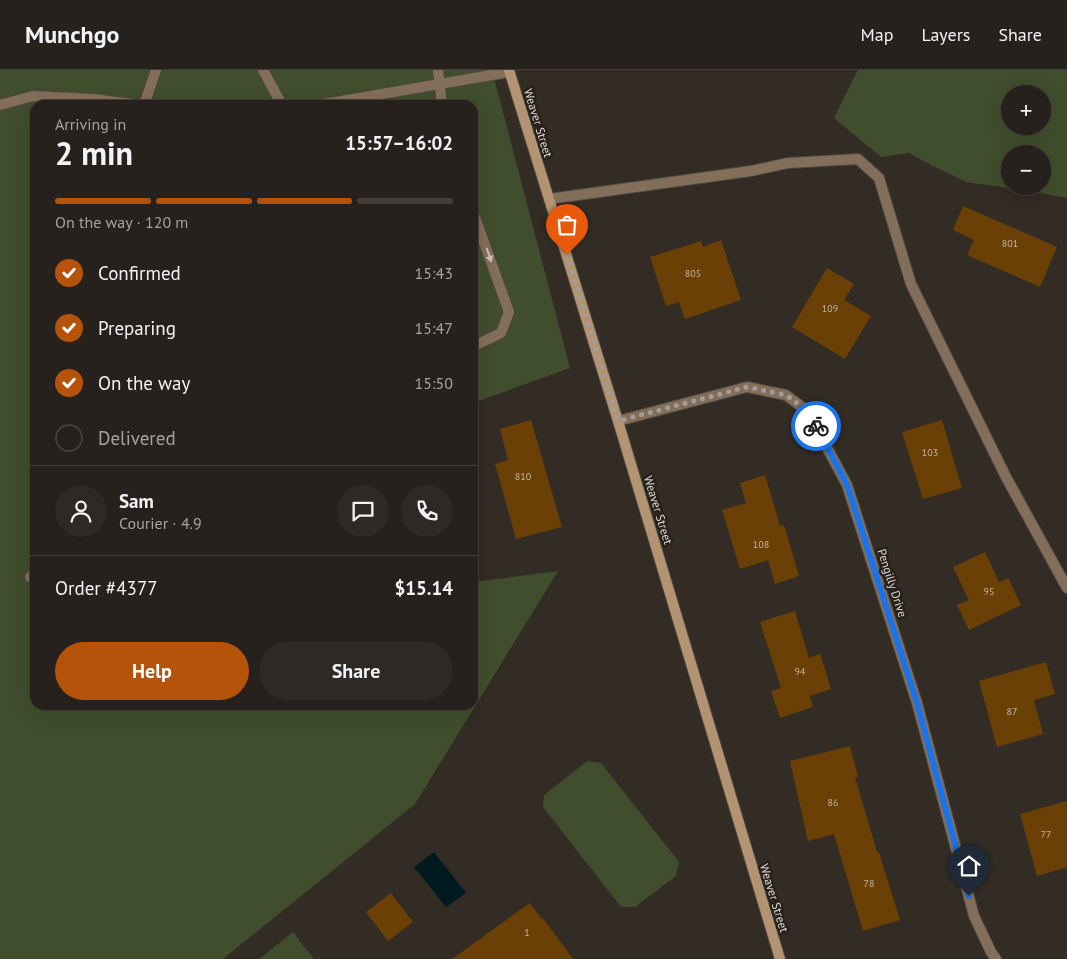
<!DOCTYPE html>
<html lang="en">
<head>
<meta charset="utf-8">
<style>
	body { margin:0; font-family:"PT Sans",sans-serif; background:#2e2925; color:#f1f3f6; height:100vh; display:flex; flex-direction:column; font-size:19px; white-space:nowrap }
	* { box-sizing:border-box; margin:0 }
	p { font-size:16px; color:#a4a3a3 }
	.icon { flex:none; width:28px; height:28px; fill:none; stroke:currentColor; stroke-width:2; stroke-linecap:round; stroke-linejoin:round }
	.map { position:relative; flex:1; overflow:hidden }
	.panel { position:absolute; left:30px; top:30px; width:448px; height:610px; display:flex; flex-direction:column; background:#26211c; border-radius:15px; box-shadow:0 5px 20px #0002,0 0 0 1px #423e3b }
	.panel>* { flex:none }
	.buttons { position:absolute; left:1001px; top:15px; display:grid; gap:10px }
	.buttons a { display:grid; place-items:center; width:50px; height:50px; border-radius:50%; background:#26211c; box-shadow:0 5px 20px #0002,0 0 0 1px #423e3b; font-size:25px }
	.pin { position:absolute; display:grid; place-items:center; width:42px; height:42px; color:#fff; margin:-51px -21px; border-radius:50% 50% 50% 0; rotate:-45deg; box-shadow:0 0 5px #0007 }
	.pin .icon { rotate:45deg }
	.courier { position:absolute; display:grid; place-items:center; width:50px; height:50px; margin:-25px; border:4px solid #1a73e8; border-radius:50%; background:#fff; color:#222; box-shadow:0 1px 6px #0007 }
	.summary em { font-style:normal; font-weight:600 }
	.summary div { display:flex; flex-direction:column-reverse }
	.summary { display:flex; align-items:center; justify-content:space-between; height:85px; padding:0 25px }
	h1 { font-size:32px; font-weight:600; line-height:38px }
	.bar { display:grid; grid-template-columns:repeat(4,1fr); gap:8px 5px; align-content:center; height:60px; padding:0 25px }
	.bar i { height:6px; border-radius:4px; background:#423e3b }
	.bar .active { background:#b45309 }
	.bar p { grid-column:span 4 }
	.line { display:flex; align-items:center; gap:12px; padding:0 25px; border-top:1px solid #423e3b }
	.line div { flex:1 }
	.round { display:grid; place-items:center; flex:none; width:52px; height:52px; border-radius:26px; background:#2e2925 }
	ol { padding:0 25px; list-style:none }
	li { display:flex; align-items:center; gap:15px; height:55px }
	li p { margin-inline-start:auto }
	li .icon { padding:5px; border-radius:50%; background:#b45309; color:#fff; stroke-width:4 }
	li:last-child { color:#a4a3a3 }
	li i { width:28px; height:28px; border:2px solid #423e3b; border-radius:50% }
	.button { display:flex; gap:10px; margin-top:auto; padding:10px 25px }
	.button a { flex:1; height:58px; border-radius:30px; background:#b45309; color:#fff; font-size:20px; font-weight:600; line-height:58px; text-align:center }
	.button a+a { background:#2e2925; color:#f1f3f6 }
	header { display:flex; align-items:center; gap:30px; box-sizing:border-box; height:70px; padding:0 25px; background:#26211c; border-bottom:1px solid #423e3b }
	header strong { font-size:24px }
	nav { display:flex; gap:28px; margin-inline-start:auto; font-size:18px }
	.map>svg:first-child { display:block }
	.green { fill:#404e2d; fill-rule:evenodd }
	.water { fill:#001a20 }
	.building { fill:#6b4006 }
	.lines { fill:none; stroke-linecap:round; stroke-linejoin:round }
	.service-casing { stroke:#4e4841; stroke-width:12 }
	.minor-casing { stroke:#4e4841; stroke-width:12 }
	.secondary-casing { stroke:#4e4841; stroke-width:12 }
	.service { stroke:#836e5a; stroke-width:10 }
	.minor { stroke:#836e5a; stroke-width:10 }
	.secondary { stroke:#b39372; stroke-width:10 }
	.oneway { fill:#c7bfb7 }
	.done { stroke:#a29d98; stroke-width:5; stroke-dasharray:0 9 }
	.route { stroke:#1a73e8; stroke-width:6 }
	.labels { text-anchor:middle; stroke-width:5; stroke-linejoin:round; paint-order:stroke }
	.number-label { font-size:10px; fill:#c1b4a2 }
	.street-label { font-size:12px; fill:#dedad6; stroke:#28221c }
</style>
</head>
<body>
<header>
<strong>Munchgo</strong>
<nav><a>Map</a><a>Layers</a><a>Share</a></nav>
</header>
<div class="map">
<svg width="1067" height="889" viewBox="0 0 1067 889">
	<rect width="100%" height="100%" fill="#322c25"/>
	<g class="green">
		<path d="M0 0H492L570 298 473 333 472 35H35V635H472L473 512 558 501 415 734 223 889H0Z"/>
		<path d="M858 0H1067V128L1030 121 966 112 935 97 931 96V95L909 83 881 87 834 48ZM1010 24H1042V56H1010ZM1010 84H1042V116H1010Z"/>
		<path d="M587 691 601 693 679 792 676 806 635 837H621L543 737 544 725Z"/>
		<path d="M293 862 314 889H259Z"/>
	</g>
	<path class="water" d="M434 782 466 823 446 837 414 797Z"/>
	<g class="building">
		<path d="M963 136 1057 177 1040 217 967 185 974 170 953 160Z"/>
		<path d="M721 170 741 230 685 249 679 232 666 236 650 187 701 171 703 177Z"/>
		<path d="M827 198 854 214 844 230 871 246 845 289 792 257Z"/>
		<path d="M531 350 562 457 516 469 495 394 508 390 500 359Z"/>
		<path d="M942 350 962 418 923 429 902 362Z"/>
		<path d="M765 405 780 456 784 455 799 506 775 514 768 490 740 499 722 440 746 433 740 413Z"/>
		<path d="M985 482 999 512 1008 508 1021 535 969 560 957 535 969 530 953 497Z"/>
		<path d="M795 541 809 588 820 584 831 619 810 626 813 637 780 648 771 621 781 618 760 552Z"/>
		<path d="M1046 592 1055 624 1034 630 1043 664 997 677 979 611Z"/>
		<path d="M850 676 858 707H855L877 782H879L900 850 863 861 834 764 808 771 790 691Z"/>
		<path d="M1067 731V797L1037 806 1020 744Z"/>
		<path d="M391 823 413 852 388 871 366 842Z"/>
		<path d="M530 833 542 849 543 848 573 889H452Z"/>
	</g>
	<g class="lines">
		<g class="service-casing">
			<g id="service">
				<path d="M263 0 282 35"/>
				<path d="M438 0 442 35"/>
				<path d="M0 35 33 26 93 29 140 35"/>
				<path d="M144 35 156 0"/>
				<path d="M318 35 509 2"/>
				<path d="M549 129 751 101 788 93 858 89 879 108 911 214 1006 407 1067 518"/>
				<path d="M472 139 509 242 501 263 472 277"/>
				<path d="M30 507 35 502"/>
			</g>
		</g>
		<g class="minor-casing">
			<path id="minor" d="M618 351 747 317 786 325 802 337 816 357 847 415 917 633 974 846 991 882 996 889"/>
		</g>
		<g class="secondary-casing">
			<path id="secondary" d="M509 0 618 351 780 889"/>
		</g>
		<use href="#service" class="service"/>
		<use href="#minor" class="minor"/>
		<use href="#secondary" class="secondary"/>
	</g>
	<defs><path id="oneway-solid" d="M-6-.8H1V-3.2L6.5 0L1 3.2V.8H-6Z" transform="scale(1.25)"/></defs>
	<use class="oneway" href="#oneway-solid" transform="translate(489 185) rotate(71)"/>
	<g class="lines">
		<path class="done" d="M567 185 618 351 747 317 786 325 802 337 816 356"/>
		<path class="route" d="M816 356 847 415 852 430 917 633 969 826"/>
	</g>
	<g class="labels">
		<g class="number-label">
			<text x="1010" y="177">801</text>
			<text x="693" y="207">805</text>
			<text x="830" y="242">109</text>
			<text x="930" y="386">103</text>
			<text x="523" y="410">810</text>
			<text x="761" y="478">108</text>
			<text x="989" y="525">95</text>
			<text x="800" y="605">94</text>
			<text x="1012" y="645">87</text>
			<text x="833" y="736">86</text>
			<text x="1046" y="768">77</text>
			<text x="869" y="817">78</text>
			<text x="527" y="866">1</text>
		</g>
		<g class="street-label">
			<text transform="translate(538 53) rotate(73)" y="4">Weaver Street</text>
			<text transform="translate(658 440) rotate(73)" y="4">Weaver Street</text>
			<text transform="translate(892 513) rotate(72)" y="4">Pengilly Drive</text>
			<text transform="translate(774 828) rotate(73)" y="4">Weaver Street</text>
		</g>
	</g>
</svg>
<div class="buttons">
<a>+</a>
<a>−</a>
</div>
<div class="pin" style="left:567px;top:185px;background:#ea580c"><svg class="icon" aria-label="bag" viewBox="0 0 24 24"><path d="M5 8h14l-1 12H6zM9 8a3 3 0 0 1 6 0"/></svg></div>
<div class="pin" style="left:969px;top:826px;background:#1f2937"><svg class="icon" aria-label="home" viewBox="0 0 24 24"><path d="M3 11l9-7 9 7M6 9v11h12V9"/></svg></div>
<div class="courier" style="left:816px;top:356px"><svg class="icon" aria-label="bike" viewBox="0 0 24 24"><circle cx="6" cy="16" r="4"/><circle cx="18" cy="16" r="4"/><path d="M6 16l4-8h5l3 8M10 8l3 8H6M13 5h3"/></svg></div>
<section class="panel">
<div class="summary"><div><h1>2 min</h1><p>Arriving in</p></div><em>15:57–16:02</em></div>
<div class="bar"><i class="active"></i><i class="active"></i><i class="active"></i><i></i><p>On the way · 120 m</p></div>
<ol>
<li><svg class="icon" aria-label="check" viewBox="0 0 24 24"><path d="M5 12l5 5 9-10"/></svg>Confirmed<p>15:43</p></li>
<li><svg class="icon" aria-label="check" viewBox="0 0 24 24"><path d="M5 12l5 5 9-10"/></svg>Preparing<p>15:47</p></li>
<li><svg class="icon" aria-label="check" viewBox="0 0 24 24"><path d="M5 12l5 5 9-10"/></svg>On the way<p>15:50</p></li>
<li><i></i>Delivered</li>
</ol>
<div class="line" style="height:90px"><a class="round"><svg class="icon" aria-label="person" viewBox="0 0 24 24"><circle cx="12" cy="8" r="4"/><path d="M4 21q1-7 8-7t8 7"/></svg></a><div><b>Sam</b><p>Courier · 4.9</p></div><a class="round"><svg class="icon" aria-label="chat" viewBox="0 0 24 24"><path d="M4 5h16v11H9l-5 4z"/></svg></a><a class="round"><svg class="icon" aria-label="phone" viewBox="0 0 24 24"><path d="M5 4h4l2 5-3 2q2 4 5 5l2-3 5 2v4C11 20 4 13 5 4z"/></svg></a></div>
<div class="line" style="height:65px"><div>Order #4377</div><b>$15.14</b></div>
<div class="button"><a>Help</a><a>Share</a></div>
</section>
</div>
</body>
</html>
